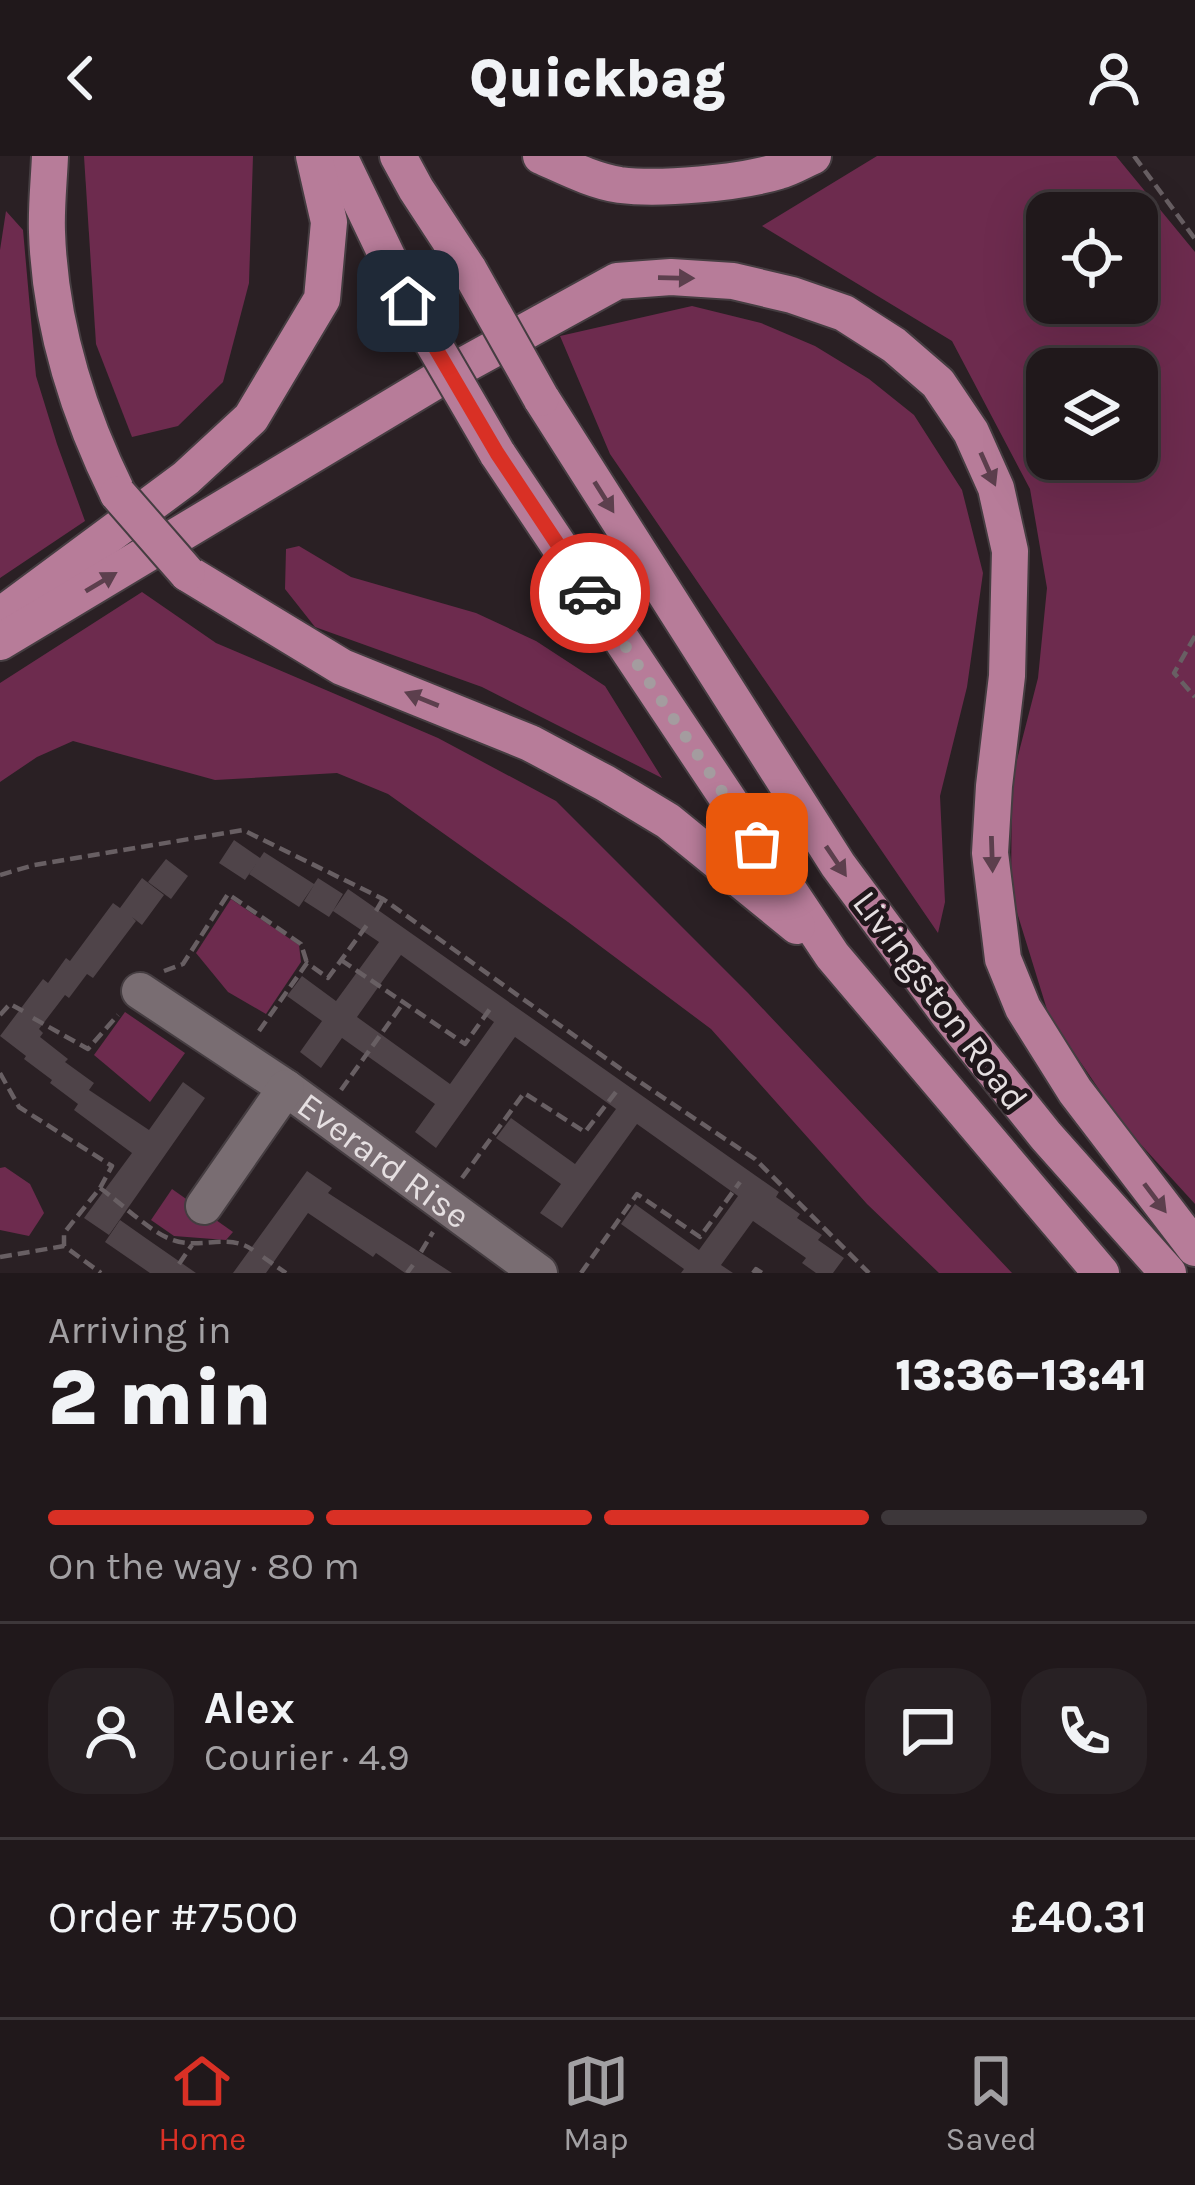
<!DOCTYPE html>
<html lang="en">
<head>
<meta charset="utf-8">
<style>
	body { margin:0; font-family:Karla,sans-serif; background:#282124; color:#f1f3f6; height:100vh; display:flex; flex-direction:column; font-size:45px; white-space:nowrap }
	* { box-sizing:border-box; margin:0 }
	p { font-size:39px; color:#a2a0a3 }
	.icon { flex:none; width:66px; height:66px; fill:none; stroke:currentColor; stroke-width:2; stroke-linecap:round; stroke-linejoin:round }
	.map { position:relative; height:1117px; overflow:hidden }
	.side { display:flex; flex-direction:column; background:#20181b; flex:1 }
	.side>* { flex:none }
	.fabs { position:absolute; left:1026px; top:36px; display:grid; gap:24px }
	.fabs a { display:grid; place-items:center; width:132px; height:132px; border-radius:24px; background:#20181b; box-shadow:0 12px 48px #0002,0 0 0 3px #3d373a; font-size:60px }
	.pin { position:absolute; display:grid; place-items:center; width:102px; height:102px; color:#fff; margin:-51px; border-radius:24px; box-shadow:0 6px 18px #0006 }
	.courier { position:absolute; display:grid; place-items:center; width:120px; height:120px; margin:-60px; border:9px solid #d93025; border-radius:50%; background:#fff; color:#222; box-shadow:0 3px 15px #0007 }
	.overview em { font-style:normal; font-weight:800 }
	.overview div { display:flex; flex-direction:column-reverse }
	.overview { display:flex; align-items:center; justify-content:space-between; height:204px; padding:0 48px }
	h1 { font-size:78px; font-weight:800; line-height:90px }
	.bar { display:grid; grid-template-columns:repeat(4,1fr); gap:18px 12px; align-content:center; height:144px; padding:0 48px }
	.bar i { height:15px; border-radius:9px; background:#3d373a }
	.bar .current { background:#d93025 }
	.bar p { grid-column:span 4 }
	.line { display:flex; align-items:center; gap:30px; padding:0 48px; border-top:3px solid #3d373a }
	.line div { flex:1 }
	.round { display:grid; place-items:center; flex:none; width:126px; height:126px; border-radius:36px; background:#282124 }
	header { display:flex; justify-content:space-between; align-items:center; height:156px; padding:0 48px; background:#20181b; font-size:54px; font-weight:800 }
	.dock { display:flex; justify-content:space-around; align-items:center; height:168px; border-top:3px solid #3d373a; background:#20181b; font-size:33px; color:#a2a0a3 }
	.dock a { display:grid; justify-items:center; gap:6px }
	.dock .current { color:#d93025 }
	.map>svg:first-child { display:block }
	.green { fill:#6d2b4e; fill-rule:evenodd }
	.building { fill:#4f4449; fill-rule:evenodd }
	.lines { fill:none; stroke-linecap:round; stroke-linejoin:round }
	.minor-casing { stroke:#453d41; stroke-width:40 }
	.major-casing { stroke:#453d41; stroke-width:40 }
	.path { stroke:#685f63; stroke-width:4.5; stroke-dasharray:12 6; stroke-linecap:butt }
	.minor { stroke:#796d72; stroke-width:36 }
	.major { stroke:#b77c99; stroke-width:36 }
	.major-bridge-casing { stroke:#453d41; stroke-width:40; stroke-linecap:butt }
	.major-bridge { stroke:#b77c99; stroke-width:36 }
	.oneway { fill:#5c3f4d }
	.done { stroke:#a49c9f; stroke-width:12; stroke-dasharray:0 21.6 }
	.route { stroke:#d93025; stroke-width:15 }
	.labels { text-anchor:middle; stroke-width:10; stroke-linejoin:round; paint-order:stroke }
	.street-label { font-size:36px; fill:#e5dfe1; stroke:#20171b }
</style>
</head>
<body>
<header><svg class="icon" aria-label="back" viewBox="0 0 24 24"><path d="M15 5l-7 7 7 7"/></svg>Quickbag<svg class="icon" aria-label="person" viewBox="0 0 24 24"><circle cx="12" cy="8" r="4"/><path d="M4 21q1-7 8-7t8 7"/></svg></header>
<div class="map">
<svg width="1195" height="1117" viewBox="0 0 1195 1117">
	<rect width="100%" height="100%" fill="#2a2024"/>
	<g class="green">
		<path d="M84 0H253L249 127 223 226 178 270 132 281 96 188Z"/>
		<path d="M877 0H1116L1195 96V1048L1124 970 1049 860 1011 737 1012 623 1038 522 1047 432 1030 333 952 185 762 70ZM1047 57H1137V147H1047ZM1047 213H1137V303H1047Z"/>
		<path d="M6 55 23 74 36 220 57 288 85 365 0 422V94Z"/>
		<path d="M692 150 761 167 815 190 869 223 914 259 962 334 983 417 967 531 940 640 945 746 938 777 610 298 560 180Z"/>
		<path d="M299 390 351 421 476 457 536 485 605 530 662 622 482 531 315 471 285 433 286 393Z"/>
		<path d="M142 436 216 487 438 582 556 645 748 837 1012 1117H939L867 1048 711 873 568 766 388 638 337 617 215 624 73 585 37 601 0 626V527Z"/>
		<path d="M231 743 299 789 301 806 266 858 228 836 196 797Z"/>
		<path d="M125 856 185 897 150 946 94 899Z"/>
		<path d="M5 1011 30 1028 44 1057 29 1080 0 1074V1012Z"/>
		<path d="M172 1033 233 1076 226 1084 174 1080 151 1064Z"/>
	</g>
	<g class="building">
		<path d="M234 684 260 702 264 696 314 728 318 722 343 738 333 755 348 733 361 742 779 1036 776 1041 800 1058 797 1062 822 1079 818 1084 844 1102 833 1117H816L802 1107 806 1102 753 1065 721 1109 733 1117H681L684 1113 621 1068 635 1048 699 1094 738 1040 637 968 562 1072 540 1057 561 1028 496 982 511 962 575 1008 616 953 515 881 436 992 415 976 435 948 342 882 321 912 300 896 322 865 287 840 302 820 336 845 379 786 333 755 329 761 304 745 314 729 299 751 249 718 256 708 245 724 219 707ZM401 799 494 866 450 928 357 861Z"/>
		<path d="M166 703 188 720 171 743 148 726Z"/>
		<path d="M142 722 164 739 142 769 132 761 136 765 93 822 87 818 69 842 65 839 39 873 43 877 40 881 68 903 65 906 94 927 89 934 149 974 183 926 205 942 109 1079 84 1062 132 997 74 954 78 948 50 927 52 924 24 903 26 900 0 880 43 823 48 827 66 802 70 805 113 747 120 752Z"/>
		<path d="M307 1015 332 1032 328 1037 452 1117H405L376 1097 373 1101 308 1057 266 1117H233Z"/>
		<path d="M120 1064 147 1083 196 1117H150L105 1086Z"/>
	</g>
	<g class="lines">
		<g class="minor-casing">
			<g id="minor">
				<path id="s1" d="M140 835 286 932 539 1117"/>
				<path d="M204 1050 286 932"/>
			</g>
		</g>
		<g class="major-casing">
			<g id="major">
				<path d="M50 0C49 25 46 51 47 76 50 167 78 257 118 338"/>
				<path d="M339 0 408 144"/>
				<path d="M398 0 416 33 469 114"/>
				<path d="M541 0C566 11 593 25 620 29 660 34 740 27 779 15 790 12 802 5 813 0"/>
				<path d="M541 242 838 709 949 859 1046 980 1168 1117"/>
				<path d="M497 297 832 799 1101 1117"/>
				<path d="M187 417 342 511 530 587 605 627 668 665 797 770"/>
				<path d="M0 460 186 322 251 262 322 143 329 66 314 0"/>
				<path d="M0 486 437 224 617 125 671 121 733 125 792 139 844 157 894 189 938 227 971 276 996 332 1010 395 1007 520 994 630 990 697 1003 803 1023 852 1075 935 1195 1092"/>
			</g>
		</g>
		<g class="path">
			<path d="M1134 0 1195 83"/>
			<path d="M1195 480 1174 517 1195 541"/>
			<path d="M0 719 34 709 243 674 383 743 628 918 755 1003 869 1117"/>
			<path d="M376 755 383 743"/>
			<path d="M341 804 465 888 492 850"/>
			<path d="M164 815 183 808 228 738 301 788 307 807"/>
			<path d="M0 859 10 848 23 855"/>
			<path d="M33 862 88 893 118 859"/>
			<path d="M259 875 307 807 328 822 370 765"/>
			<path d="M0 917 19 951 112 1010 100 1032 64 1077V1090"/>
			<path d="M341 934 404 846"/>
			<path d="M462 1022 524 937 585 976 616 936"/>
			<path d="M100 1032C121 1047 148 1074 170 1083 199 1095 227 1076 253 1094"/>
			<path d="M421 1096 433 1076"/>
			<path d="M0 1101 64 1090 101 1117"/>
			<path d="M263 1101 286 1117"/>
			<path d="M179 1108 192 1089"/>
			<path d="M407 1117 413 1109"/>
			<path d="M581 1117 637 1038 700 1081 740 1026"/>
			<path d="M753 1117 756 1113 762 1117"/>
		</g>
		<use href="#minor" class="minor"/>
		<use href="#major" class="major"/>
		<g class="major-bridge-casing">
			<g id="major-bridge">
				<path d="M469 114 541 242"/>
				<path d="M408 144 497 297"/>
				<path d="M118 338 187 417"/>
			</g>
		</g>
		<use href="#major-bridge" class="major-bridge"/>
	</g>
	<defs><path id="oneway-solid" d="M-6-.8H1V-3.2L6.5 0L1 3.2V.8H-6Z" transform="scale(3)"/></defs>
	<g class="oneway">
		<use href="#oneway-solid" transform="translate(676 122) rotate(1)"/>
		<use href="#oneway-solid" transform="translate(988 313) rotate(66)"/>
		<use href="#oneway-solid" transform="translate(604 341) rotate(58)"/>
		<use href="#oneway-solid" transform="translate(101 426) rotate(-31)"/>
		<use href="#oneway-solid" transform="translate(422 543) rotate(-158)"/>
		<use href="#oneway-solid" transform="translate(992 698) rotate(88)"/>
		<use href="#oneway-solid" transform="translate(836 705) rotate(56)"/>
		<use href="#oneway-solid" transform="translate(1155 1042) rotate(53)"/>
	</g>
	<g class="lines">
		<path class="done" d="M590 437 757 688"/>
		<path class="route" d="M408 145 497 297 590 437"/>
	</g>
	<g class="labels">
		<g class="street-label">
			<text transform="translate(941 844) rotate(53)" y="13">Livingston Road</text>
			<text dy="13" stroke="none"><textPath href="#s1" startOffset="297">Everard Rise</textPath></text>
		</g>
	</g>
</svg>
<div class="fabs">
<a><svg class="icon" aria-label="locate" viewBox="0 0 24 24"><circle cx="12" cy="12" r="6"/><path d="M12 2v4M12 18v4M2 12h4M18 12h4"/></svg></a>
<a><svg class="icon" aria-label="layers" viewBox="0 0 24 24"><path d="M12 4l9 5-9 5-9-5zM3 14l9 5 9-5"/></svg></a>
</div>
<div class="pin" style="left:757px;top:688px;background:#ea580c"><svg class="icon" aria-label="bag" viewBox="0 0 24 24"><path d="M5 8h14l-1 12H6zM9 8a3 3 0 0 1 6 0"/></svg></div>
<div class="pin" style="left:408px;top:145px;background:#1f2937"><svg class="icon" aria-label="home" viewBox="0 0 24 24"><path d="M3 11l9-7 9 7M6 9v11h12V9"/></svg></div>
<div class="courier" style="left:590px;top:437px"><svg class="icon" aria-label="car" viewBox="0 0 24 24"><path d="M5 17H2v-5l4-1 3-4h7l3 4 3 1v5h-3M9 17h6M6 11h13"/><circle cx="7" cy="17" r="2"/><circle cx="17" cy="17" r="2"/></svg></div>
</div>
<section class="side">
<div class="overview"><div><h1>2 min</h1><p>Arriving in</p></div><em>13:36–13:41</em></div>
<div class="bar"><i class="current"></i><i class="current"></i><i class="current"></i><i></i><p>On the way · 80 m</p></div>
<div class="line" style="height:216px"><a class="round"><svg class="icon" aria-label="person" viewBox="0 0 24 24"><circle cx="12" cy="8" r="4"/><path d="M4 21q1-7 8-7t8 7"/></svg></a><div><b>Alex</b><p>Courier · 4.9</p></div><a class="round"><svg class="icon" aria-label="chat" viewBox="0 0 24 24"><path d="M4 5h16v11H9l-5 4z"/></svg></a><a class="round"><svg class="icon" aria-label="phone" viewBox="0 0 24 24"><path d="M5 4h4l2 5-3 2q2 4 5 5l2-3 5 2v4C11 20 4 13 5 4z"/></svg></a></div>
<div class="line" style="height:156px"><div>Order #7500</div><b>£40.31</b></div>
</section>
<nav class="dock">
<a class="current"><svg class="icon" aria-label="home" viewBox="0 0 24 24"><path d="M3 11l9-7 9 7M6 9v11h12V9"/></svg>Home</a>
<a><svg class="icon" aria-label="map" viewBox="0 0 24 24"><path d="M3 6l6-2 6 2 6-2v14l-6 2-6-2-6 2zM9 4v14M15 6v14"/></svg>Map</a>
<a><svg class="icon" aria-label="saved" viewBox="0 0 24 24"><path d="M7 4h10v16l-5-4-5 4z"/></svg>Saved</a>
</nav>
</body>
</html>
